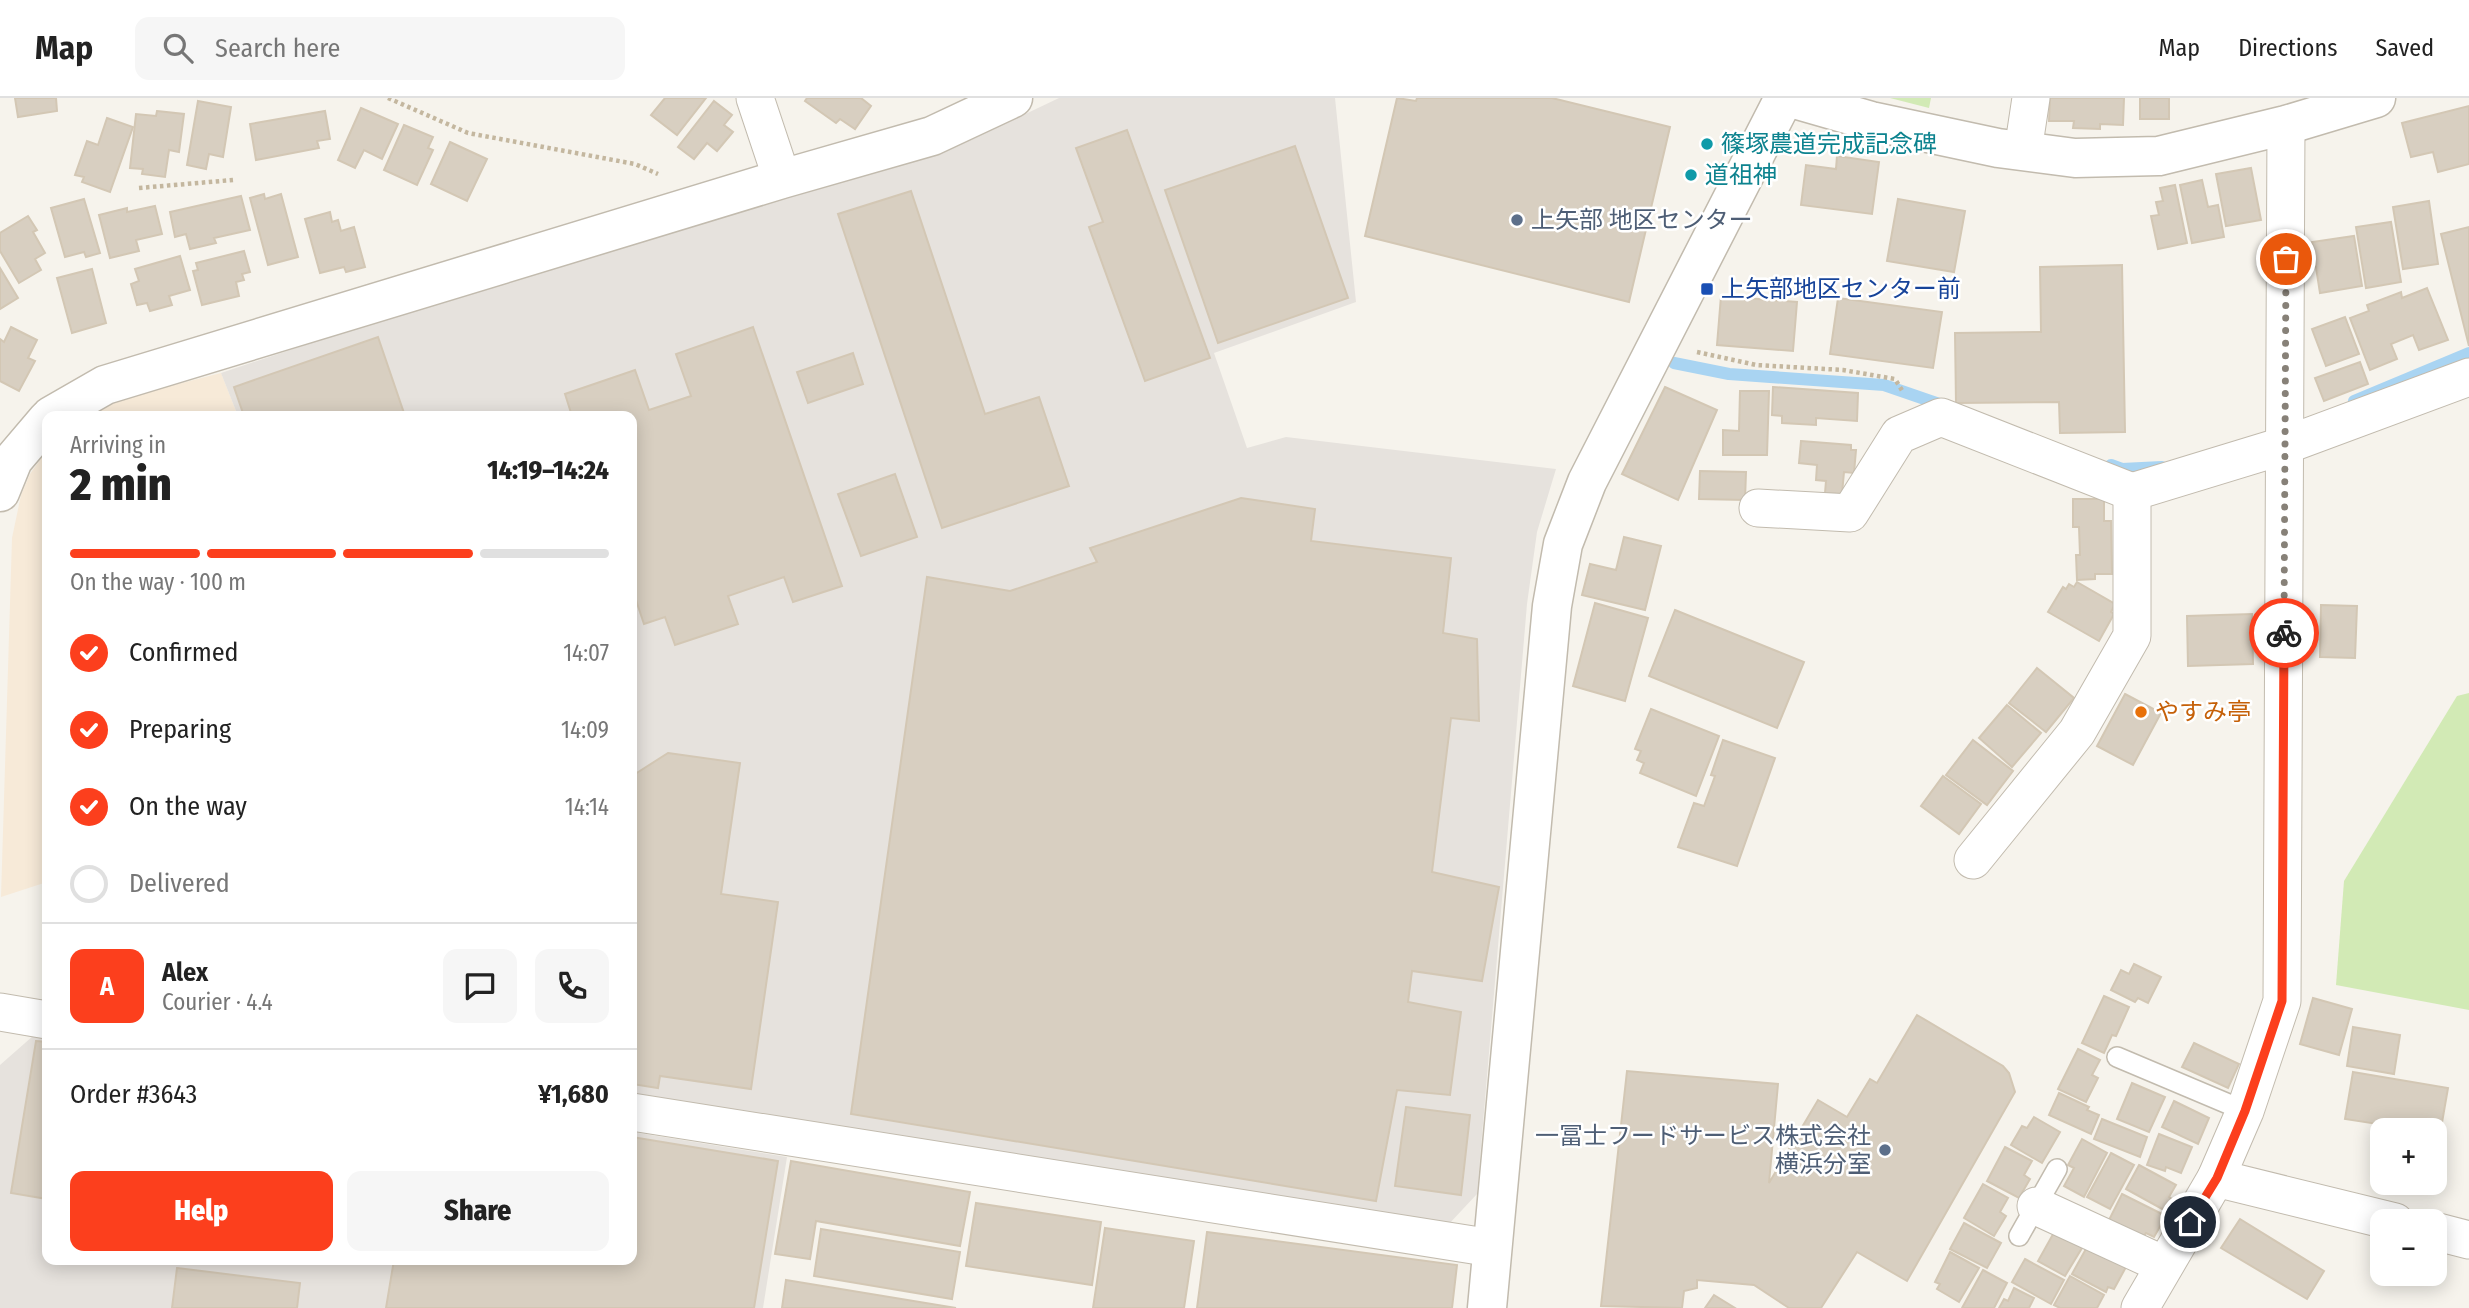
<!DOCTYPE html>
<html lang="en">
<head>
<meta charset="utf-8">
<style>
	body { margin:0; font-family:"Fira Sans Condensed","Noto Sans JP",sans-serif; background:#f6f6f6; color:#222; height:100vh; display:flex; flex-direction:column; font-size:26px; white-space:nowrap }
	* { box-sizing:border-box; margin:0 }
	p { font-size:23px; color:#767676 }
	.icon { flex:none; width:38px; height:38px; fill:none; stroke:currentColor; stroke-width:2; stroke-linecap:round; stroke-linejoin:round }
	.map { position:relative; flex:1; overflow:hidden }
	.side { position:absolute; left:42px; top:313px; width:595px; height:854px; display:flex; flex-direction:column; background:#fff; border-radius:14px; box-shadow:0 4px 18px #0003 }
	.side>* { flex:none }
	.fabs { position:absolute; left:2370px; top:1020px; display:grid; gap:14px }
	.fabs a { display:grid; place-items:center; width:77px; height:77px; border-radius:14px; background:#fff; box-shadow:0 4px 18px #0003; font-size:35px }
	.pin { position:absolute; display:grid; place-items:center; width:60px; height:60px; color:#fff; margin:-30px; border:4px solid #fff; border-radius:50%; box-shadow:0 2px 7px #0007 }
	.courier { position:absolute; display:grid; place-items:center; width:70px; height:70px; margin:-35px; border:5px solid #fc3f1d; border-radius:50%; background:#fff; color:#222; box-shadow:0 2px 9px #0007 }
	.summary em { font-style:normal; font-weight:800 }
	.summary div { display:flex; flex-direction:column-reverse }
	.summary { display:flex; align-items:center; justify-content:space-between; height:119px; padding:0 28px }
	h1 { font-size:46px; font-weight:800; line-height:52px }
	.bar { display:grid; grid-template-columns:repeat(4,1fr); gap:10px 7px; align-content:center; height:84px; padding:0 28px }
	.bar i { height:9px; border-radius:5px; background:#e0e0e0 }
	.bar .active { background:#fc3f1d }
	.bar p { grid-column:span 4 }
	.line { display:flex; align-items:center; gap:18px; padding:0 28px; border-top:2px solid #e0e0e0 }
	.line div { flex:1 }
	.round { display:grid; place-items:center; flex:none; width:74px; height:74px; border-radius:14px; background:#f6f6f6 }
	ol { padding:0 28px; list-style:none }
	li { display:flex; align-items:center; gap:21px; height:77px }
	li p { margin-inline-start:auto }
	li .icon { padding:7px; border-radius:50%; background:#fc3f1d; color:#fff; stroke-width:4 }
	li:last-child { color:#767676 }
	li i { width:38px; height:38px; border:4px solid #e0e0e0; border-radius:50% }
	.primary-button { display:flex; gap:14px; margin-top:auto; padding:14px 28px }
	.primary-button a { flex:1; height:80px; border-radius:14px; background:#fc3f1d; color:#fff; font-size:28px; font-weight:800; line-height:80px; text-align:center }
	.primary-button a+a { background:#f6f6f6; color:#222 }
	header { display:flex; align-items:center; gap:42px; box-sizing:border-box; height:98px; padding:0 35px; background:#fff; border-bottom:2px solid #e0e0e0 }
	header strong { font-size:33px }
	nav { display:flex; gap:38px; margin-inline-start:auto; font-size:24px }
	.search { width:490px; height:63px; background:#f6f6f6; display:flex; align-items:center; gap:18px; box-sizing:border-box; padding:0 24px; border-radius:14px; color:#767676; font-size:26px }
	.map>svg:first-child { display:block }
	.commercial { fill:#f7ead8 }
	.industrial { fill:#e6e2dd }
	.green { fill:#d2eab5 }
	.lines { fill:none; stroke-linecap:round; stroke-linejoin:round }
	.stream { stroke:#a9d4f2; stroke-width:12 }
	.building { fill:#d8cfc1; stroke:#d3c7b4; stroke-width:2 }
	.service-casing { stroke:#c2bbae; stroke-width:22 }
	.minor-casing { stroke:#c2bbae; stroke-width:39 }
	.tertiary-casing { stroke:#c2bbae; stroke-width:41 }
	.path { stroke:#c4b79f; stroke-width:4.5; stroke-dasharray:3.5 3.5; stroke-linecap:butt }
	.service { stroke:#fff; stroke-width:19 }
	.minor { stroke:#fff; stroke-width:37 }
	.tertiary { stroke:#fff; stroke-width:38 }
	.done { stroke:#878178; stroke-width:7; stroke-dasharray:0 12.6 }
	.route { stroke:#fc3f1d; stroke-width:9 }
	.culture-dot { fill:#0f9aa8; stroke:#fff; stroke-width:2.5 }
	.service-dot { fill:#5c6f8a; stroke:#fff; stroke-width:2.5 }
	.transit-dot { fill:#1a4fb4; stroke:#fff; stroke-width:2.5 }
	.food-dot { fill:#e8710a; stroke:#fff; stroke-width:2.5 }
	.labels { text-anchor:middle; stroke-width:5; stroke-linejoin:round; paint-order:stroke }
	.culture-label { font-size:24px; fill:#0d838f; stroke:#fff; text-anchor:start }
	.service-label { font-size:24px; fill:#4e5e75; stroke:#fff; text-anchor:start }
	.transit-label { font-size:24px; fill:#164399; stroke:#fff; text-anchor:start }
	.food-label { font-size:24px; fill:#c56008; stroke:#fff; text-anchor:start }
</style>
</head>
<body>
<header>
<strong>Map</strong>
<div class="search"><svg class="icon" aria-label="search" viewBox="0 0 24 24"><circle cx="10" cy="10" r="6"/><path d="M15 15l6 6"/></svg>Search here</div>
<nav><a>Map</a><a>Directions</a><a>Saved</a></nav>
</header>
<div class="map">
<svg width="2469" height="1210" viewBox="0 0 2469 1210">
	<rect width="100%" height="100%" fill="#f6f3ec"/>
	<g class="commercial">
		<path d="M221 275 238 318H85L111 303Z"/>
		<path d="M47 352V784L1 799 12 440 21 397 30 376Z"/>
	</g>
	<g class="industrial">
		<path d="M1059 0H1335L1356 204 1214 255 1247 350 1286 339 1556 371 1537 434 1527 506 1477 1096 1448 1127 632 1002V318H238L221 275 513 178 928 58 973 41Z"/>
		<path d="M33 938 47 940V1162H632V1034L787 1059 763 1210H0V967Z"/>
	</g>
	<g class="green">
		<path d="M1890 0H1931L1929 10Z"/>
		<path d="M2469 595V912L2336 887 2344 783 2457 598Z"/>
	</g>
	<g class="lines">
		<g class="stream">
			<path d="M1674 265 1729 276 1884 287 1945 308"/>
			<path d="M2354 303 2469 255"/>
			<path d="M2111 367 2122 371 2162 369"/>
		</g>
	</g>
	<g class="building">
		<path d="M15 0H56L57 13 18 19Z"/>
		<path d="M665 0H706L677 37 651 17Z"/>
		<path d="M807 0H861L871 8 855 31 840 21 836 25 805 3Z"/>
		<path d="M1397 0 1416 3 1417 0H1552L1670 29 1629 204 1365 138Z"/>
		<path d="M2050 0H2124L2123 27 2100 26V31L2073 30 2074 23H2049Z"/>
		<rect x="2140" y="0" width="29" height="21"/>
		<path d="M198 3 231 9 223 59 209 56 206 71 187 67Z"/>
		<path d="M714 3 732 17 724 27 733 34 717 53 707 45 694 61 678 49Z"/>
		<path d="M2469 8V66L2438 74 2433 54 2411 59 2402 25Z"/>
		<path d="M361 10 398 26 382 61 364 52 355 70 338 62Z"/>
		<path d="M157 13 184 16 179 54 169 52 165 79 142 76 143 71 130 70 136 16 156 18Z"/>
		<path d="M325 13 330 41 317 43 319 50 256 62 250 26Z"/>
		<path d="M107 20 133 29 110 94 82 84 84 79 75 77 87 43 98 47Z"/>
		<path d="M404 27 433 39 428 50 433 52 417 87 384 72Z"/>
		<path d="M1127 32 1210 260 1145 283 1089 129 1103 124 1076 50Z"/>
		<path d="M450 44 487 61 467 103 431 86Z"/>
		<path d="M1295 48 1348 200 1218 245 1165 92Z"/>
		<path d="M1837 58 1879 64 1872 116 1801 107 1806 67 1836 71Z"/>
		<path d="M2251 70 2261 122 2226 128 2216 76Z"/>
		<path d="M2202 82 2208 109 2218 107 2224 139 2192 145 2180 87Z"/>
		<path d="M2175 87 2187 145 2158 151 2151 118 2159 117 2156 104 2163 103 2160 90Z"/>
		<path d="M911 93 985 316 1039 299 1069 388 942 430 838 116Z"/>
		<path d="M264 96 265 101 281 96 298 159 268 167 250 100Z"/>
		<path d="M241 98 250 132 214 140 216 145 190 151 186 136 175 139 170 114Z"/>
		<path d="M84 101 100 155 86 159 84 154 65 159 51 110Z"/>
		<path d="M1898 101 1965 113 1954 174 1887 163Z"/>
		<path d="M2429 103 2438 166 2403 171 2393 109Z"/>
		<path d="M155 108 162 136 136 142 139 153 110 160 99 117 127 110V114Z"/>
		<path d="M330 114 332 124 338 122 341 133 354 129 365 169 346 174 344 169 320 175 305 121Z"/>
		<path d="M28 118 37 132 33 134 45 155 35 161 41 172 19 185 0 153V135Z"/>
		<path d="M2391 124 2401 184 2366 190 2356 129Z"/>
		<path d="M2469 129V248L2441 136Z"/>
		<path d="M2354 138 2362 188 2320 195 2312 144Z"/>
		<path d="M244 153 250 174 242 176 244 182 236 184 239 198 202 207 193 173 198 172 196 165Z"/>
		<path d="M180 158 190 192 169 198 172 207 150 213 147 205 137 207 131 186 139 183 135 171Z"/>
		<path d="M2122 167 2125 334 2060 335 2059 304 1956 305 1955 235 2041 234 2040 169Z"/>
		<path d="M0 170 18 200 0 211Z"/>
		<path d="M92 171 106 225 72 235 57 180Z"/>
		<path d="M2427 190 2448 242 2419 252 2413 237 2391 246 2397 261 2370 272 2350 220 2369 213 2367 207 2401 194 2402 200Z"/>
		<path d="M1721 198 1797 204 1793 253 1717 247Z"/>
		<path d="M1838 200 1942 214 1933 270 1830 256Z"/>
		<path d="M2345 219 2359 256 2326 268 2312 231Z"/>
		<path d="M11 229 37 242 28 260 35 263 19 293 0 283V241L4 244Z"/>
		<path d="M753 229 842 488 793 504 784 479 728 498 738 526 675 547 665 519 644 526 632 490V318H572L565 296 635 272 649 312 691 298 676 256Z"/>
		<path d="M378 239 405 318H244L234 289Z"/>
		<path d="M853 255 863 286 808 305 797 274Z"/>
		<path d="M2360 264 2368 286 2324 303 2315 280Z"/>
		<path d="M1665 289 1717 312 1678 402 1622 376Z"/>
		<path d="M1773 289 1858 295 1857 323 1816 320V327L1782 325V318L1772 317Z"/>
		<path d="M1740 293H1769L1767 357H1723V332L1739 333Z"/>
		<path d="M1801 343 1851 347V352H1856L1854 375 1844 374 1842 396 1825 395 1826 383 1816 382 1817 367 1799 365Z"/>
		<path d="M1700 373 1746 374 1745 402 1699 401Z"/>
		<path d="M895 376 917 439 861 458 838 396Z"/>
		<path d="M1241 400 1315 411 1311 443 1451 460 1443 535 1477 541 1479 623 1451 620 1432 774 1499 789 1482 883 1412 873 1408 904 1461 914 1450 997 1397 992 1376 1103 851 1016 927 479 1010 493 1097 464 1090 450Z"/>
		<path d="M2073 401H2104V423H2111L2112 476H2095V481L2077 482 2076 457H2080L2079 429H2073Z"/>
		<path d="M1624 439 1661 448 1645 512 1582 497 1590 466 1616 472Z"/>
		<path d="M2077 484 2115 506 2111 514 2114 516 2099 543 2048 514 2063 489 2066 491 2069 486 2074 489Z"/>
		<path d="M1595 505 1648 520 1625 603 1573 588Z"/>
		<path d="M2321 507 2357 508 2355 560 2320 559Z"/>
		<path d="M1675 512 1804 564 1777 630 1649 578Z"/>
		<path d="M2252 516 2253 566 2188 568 2187 518Z"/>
		<path d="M2037 570 2074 600 2046 634 2009 605Z"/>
		<path d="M2125 596 2161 615 2133 667 2097 648Z"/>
		<path d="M2007 607 2041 635 2012 669 1979 640Z"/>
		<path d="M1651 611 1719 638 1696 698 1640 675 1644 665 1637 662 1641 653 1635 651Z"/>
		<path d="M1723 642 1775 660 1737 768 1678 749 1694 705 1704 708 1715 678 1711 677Z"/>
		<path d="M1973 642 2013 673 1987 707 1946 677Z"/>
		<path d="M668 655 740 665 721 796 778 804 751 991 660 978 658 990 632 986V678Z"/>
		<path d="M1943 678 1981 706 1959 736 1921 708Z"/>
		<path d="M2134 866 2161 879 2148 905 2138 900 2135 904 2111 892 2121 872 2129 876Z"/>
		<path d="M2104 898 2129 909 2116 938 2112 937 2104 955 2082 945Z"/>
		<path d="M2313 900 2352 911 2339 957 2300 946Z"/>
		<path d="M1917 917 2003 968 2009 975 2015 994 1907 1183 1857 1154 1821 1210H1789L1754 1187 1697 1182V1190L1684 1193 1682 1210 1601 1208 1627 973 1778 986 1769 1085 1818 1002 1847 1019 1870 981 1877 985Z"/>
		<path d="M2353 929 2400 937 2394 976 2347 968Z"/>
		<path d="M36 943 47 944V1101L11 1095Z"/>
		<path d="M2194 945 2239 966 2228 990 2182 969Z"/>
		<path d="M2078 951 2100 962 2092 977 2098 980 2086 1004 2058 991Z"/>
		<path d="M2353 974 2448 990 2440 1036 2434 1035V1032H2417L2345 1021Z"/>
		<path d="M2132 985 2165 999 2149 1034 2117 1021Z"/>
		<path d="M2059 995 2089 1009 2087 1012 2099 1017 2091 1036 2049 1017Z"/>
		<path d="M2174 1003 2209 1020 2198 1046 2162 1029Z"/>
		<path d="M1406 1009 1470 1017 1461 1097 1395 1088Z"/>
		<path d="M2034 1019 2060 1034 2042 1065 2011 1047 2022 1028 2027 1030Z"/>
		<path d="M2102 1021 2147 1039 2140 1059 2094 1041Z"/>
		<path d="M2159 1036 2192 1049 2181 1075 2166 1069 2165 1073 2147 1067Z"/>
		<path d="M632 1039 778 1063 754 1210H386L394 1162H632Z"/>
		<path d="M2082 1041 2107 1055 2084 1099 2064 1088 2074 1070 2068 1067Z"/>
		<path d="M2005 1049 2032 1063 2024 1077 2030 1081 2019 1100 1987 1083Z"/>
		<path d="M2111 1055 2134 1067 2110 1111 2087 1099Z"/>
		<path d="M791 1063 970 1094 960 1148 816 1123 810 1161 775 1156Z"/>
		<path d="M2139 1067 2176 1087 2169 1099 2172 1101 2166 1113 2126 1091Z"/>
		<path d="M1983 1086 2008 1100 2000 1114 2006 1118 1994 1138 1964 1120Z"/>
		<path d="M2122 1096 2166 1118 2154 1139 2146 1135 2143 1139 2109 1122Z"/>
		<path d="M976 1105 1101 1124 1092 1187 966 1168Z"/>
		<path d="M2240 1121 2324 1173 2307 1201 2221 1150Z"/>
		<path d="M1964 1125 2001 1145 1987 1170 1950 1151Z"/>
		<path d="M2057 1129 2085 1145 2065 1178 2038 1163Z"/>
		<path d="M1105 1130 1194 1143 1184 1210H1093Z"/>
		<path d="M821 1131 960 1154 952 1201 814 1178Z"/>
		<path d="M1207 1134 1457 1167 1452 1210H1197Z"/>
		<path d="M2087 1149 2126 1169 2114 1191 2108 1189 2106 1194 2072 1176Z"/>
		<path d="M1950 1154 1979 1170 1959 1204 1937 1191 1940 1186 1935 1184Z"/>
		<path d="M2025 1161 2064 1182 2051 1206 2012 1184Z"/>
		<path d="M177 1170 300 1185 297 1210H172Z"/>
		<path d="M1983 1172 2007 1185 1994 1210H1962Z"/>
		<path d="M2070 1178 2104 1197 2097 1210H2060L2054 1207Z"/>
		<path d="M786 1182 956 1210H782Z"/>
		<path d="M2014 1190 2034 1200 2029 1210H1999L2004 1201 2008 1203Z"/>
		<path d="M1714 1197 1735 1210H1705Z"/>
	</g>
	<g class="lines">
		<g class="service-casing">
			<g id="service">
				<path d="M2117 959 2245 1013"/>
				<path d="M2019 1138 2057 1071"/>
			</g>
		</g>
		<g class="minor-casing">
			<g id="minor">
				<path d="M755 0 782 81"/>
				<path d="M2023 53 2031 0"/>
				<path d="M1758 410 1850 415 1899 337 1941 319 2132 394"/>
				<path d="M1973 762 2077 634 2132 538V394L2286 347 2469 279"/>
				<path d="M0 914 47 922"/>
				<path d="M632 1014 1492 1150"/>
				<path d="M2216 1080 2395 1124"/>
				<path d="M2036 1108 2164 1167"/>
				<path d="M2434 1133 2469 1142"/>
				<path d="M2140 1210 2216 1080 2245 1013 2282 903 2286 27"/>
			</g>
		</g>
		<g class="tertiary-casing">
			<g id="tertiary">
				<path d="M1791 0 1871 23 1998 50 2075 60 2159 58 2286 27 2376 0"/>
				<path d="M51 318 105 287 782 81 932 38 1013 0"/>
				<path d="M0 394 13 362 47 322"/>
				<path d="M1487 1210 1552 508 1563 446 1587 384 1784 0"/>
			</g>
		</g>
		<g class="path">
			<path d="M388 0 468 35 635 66 658 76"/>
			<path d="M139 90 233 82"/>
			<path d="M1697 254 1756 267 1843 272 1895 281 1903 294"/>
		</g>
		<use href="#service" class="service"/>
		<use href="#minor" class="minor"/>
		<use href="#tertiary" class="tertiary"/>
	</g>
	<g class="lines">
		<path class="done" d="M2284 535 2286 161"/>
		<path class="route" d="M2190 1124 2217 1080 2245 1013 2282 903 2284 535"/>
	</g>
	<g class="culture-dot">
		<circle cx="1707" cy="46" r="7"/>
		<circle cx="1691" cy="77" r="7"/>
	</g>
	<g class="service-dot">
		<circle cx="1517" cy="122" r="7"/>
		<circle cx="1885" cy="1052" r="7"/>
	</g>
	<rect class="transit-dot" x="1700" y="184" width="14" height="14" rx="3.5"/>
	<circle class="food-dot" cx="2141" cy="614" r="7"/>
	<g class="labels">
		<g class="culture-label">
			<text x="1721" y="54">篠塚農道完成記念碑</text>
			<text x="1705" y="85">道祖神</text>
		</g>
		<g class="service-label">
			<text x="1531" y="130">上矢部 地区センター</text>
			<text x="1871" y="1046" text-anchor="end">一冨士フードサービス株式会社<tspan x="1871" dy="28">横浜分室</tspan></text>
		</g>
		<g class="transit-label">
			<text x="1721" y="199">上矢部地区センター前</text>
		</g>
		<g class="food-label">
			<text x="2155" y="622">やすみ亭</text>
		</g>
	</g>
</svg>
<div class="fabs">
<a>+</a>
<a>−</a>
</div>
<div class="pin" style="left:2286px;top:161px;background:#ea580c"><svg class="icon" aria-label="bag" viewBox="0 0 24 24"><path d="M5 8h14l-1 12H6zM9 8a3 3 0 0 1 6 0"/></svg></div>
<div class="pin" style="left:2190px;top:1124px;background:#1f2937"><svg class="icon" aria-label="home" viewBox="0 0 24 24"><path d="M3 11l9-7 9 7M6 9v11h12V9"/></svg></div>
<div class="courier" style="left:2284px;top:535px"><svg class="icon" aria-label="bike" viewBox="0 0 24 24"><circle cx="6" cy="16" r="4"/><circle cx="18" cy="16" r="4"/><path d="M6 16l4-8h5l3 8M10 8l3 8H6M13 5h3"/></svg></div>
<section class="side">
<div class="summary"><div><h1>2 min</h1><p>Arriving in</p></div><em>14:19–14:24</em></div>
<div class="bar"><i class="active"></i><i class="active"></i><i class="active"></i><i></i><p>On the way · 100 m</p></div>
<ol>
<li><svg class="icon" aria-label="check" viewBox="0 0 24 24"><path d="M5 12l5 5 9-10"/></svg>Confirmed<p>14:07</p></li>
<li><svg class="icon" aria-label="check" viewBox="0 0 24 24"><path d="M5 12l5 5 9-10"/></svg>Preparing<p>14:09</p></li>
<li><svg class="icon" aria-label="check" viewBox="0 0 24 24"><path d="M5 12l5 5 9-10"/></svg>On the way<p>14:14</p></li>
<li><i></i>Delivered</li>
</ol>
<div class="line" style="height:126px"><b class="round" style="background:#fc3f1d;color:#fff">A</b><div><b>Alex</b><p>Courier · 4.4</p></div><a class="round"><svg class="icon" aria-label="chat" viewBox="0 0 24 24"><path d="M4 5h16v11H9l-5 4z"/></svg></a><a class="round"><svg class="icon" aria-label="phone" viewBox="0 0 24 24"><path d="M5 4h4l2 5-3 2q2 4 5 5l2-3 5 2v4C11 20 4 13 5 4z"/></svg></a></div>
<div class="line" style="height:91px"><div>Order #3643</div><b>¥1,680</b></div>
<div class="primary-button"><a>Help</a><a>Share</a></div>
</section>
</div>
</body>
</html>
